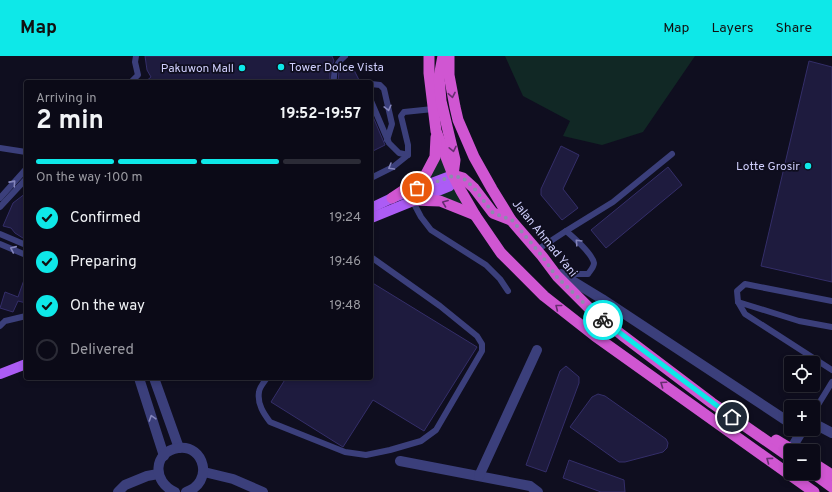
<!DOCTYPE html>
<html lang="en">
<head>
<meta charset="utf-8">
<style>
	body { margin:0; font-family:Overpass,sans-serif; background:#191824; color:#f1f3f6; height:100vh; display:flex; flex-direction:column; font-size:15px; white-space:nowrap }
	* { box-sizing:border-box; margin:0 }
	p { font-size:13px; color:#9a9aa1 }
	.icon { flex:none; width:22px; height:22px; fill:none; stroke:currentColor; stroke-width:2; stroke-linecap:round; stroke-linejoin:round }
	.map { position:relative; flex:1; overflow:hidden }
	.drawer { position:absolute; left:24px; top:24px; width:349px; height:300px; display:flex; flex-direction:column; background:#0b0a17; border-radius:4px; box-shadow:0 2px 6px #0003,0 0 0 1px #2b2b36 }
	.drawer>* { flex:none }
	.buttons { position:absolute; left:784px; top:300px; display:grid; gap:8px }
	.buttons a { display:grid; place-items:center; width:36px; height:36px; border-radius:4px; background:#0b0a17; box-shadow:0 2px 6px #0003,0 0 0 1px #2b2b36; font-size:20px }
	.pin { position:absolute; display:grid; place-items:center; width:34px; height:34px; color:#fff; margin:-17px; border:2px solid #fff; border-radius:50%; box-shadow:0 1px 4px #0007 }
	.courier { position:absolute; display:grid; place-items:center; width:40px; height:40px; margin:-20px; border:3px solid #0ee8e8; border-radius:50%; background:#fff; color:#222; box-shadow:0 1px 5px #0007 }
	.head em { font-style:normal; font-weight:700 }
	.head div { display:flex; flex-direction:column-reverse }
	.head { display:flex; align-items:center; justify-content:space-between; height:68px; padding:0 12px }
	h1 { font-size:26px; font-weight:700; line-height:30px }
	.bar { display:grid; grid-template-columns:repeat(4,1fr); gap:6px 4px; align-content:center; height:48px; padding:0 12px }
	.bar i { height:5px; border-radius:3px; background:#2b2b36 }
	.bar .selected { background:#0ee8e8 }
	.bar p { grid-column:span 4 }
	ol { padding:0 12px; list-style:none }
	li { display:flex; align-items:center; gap:12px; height:44px }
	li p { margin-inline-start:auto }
	li .icon { padding:4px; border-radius:50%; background:#0ee8e8; color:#111; stroke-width:4 }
	li:last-child { color:#9a9aa1 }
	li i { width:22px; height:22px; border:2px solid #2b2b36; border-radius:50% }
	header { display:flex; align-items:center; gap:24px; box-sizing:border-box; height:56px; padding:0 20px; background:#0ee8e8; color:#111 }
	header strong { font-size:19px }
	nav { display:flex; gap:22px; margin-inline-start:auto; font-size:14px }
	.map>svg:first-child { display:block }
	.green { fill:#112825 }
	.building { fill:#1e1b3e; stroke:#342e69 }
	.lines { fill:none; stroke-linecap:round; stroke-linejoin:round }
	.service { stroke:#3b3f7b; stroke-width:6 }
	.minor { stroke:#3b3f7b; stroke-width:10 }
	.primary { stroke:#ac5cf5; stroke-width:10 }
	.trunk { stroke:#d056d2; stroke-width:11 }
	.oneway { stroke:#662e70 }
	.oneway2 { stroke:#8586bc }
	.done { stroke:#8c8baf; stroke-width:4; stroke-dasharray:0 7.2 }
	.route { stroke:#0ee8e8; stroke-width:5 }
	.poi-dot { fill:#0ee8e8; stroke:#0f0e1f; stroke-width:1.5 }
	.labels { text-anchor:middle; stroke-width:3.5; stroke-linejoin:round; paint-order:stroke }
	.poi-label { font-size:12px; fill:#cfcefc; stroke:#0f0e1f; text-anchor:end }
	.street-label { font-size:12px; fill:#cfcefc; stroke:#0f0e1f }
</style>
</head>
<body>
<header>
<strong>Map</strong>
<nav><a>Map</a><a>Layers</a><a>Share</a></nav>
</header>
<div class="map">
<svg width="832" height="436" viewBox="0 0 832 436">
	<rect width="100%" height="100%" fill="#0f0e1f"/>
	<g class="green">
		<path d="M505 0H695L643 76 602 89 563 80 570 65 523 40Z"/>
		<path d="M436 75 475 159 461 154 412 144 450 130 392 142 425 120Z"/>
	</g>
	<g class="building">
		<path d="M145 0H332L334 5 330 14V26H145L151 21 147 14Z"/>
		<path d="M809 5 832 11V226L761 210Z"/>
		<path d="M352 10 360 26H338L339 15Z"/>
		<path d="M371 56 385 89 371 96Z"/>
		<path d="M561 90 579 99 563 133 578 152 562 164 541 139V133Z"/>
		<path d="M668 111 682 129 606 192 591 174Z"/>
		<path d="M26 137V184L15 177 11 172 3 170 13 147Z"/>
		<path d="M25 221H26V247L18 245 13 256 0 252 5 236 18 241Z"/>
		<path d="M371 226 477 291 424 375 373 344 343 391 271 346 286 322H371Z"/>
		<path d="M566 310 579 321V327L546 416 526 409 560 315Z"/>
		<path d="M598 338 605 340 666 383 668 387 667 392 663 396 625 406H619L570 371 592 341Z"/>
		<path d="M569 404 624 424 625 436H601L563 422Z"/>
	</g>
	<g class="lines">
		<g class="service">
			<path d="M131 26 138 19 135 6 136 0"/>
			<path d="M334 26C333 15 336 7 345 0"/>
			<path d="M371 28 380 29 384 33 392 68 387 84"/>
			<path d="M371 45 389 87 399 97 408 99"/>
			<path d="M0 92 26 96"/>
			<path d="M371 122 393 111 408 99V89L401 60 404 56 433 53"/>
			<path d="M0 142 26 113"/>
			<path d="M412 144 421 161 431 174 486 209 500 223 508 235"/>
			<path d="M0 151 26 123"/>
			<path d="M566 175 613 146 672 98"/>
			<path d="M0 178 26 189"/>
			<path d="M0 188 26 199"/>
			<path d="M537 194 566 175C573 181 592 197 594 207 594 211 590 215 588 218H564"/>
			<path d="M832 245 745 228 737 235 738 246 745 258 832 314"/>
			<path d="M738 246 799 265 832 271"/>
			<path d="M0 270 5 265 26 260"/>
			<path d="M267 322C264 326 259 332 259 336 257 348 264 358 270 366L345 396 366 399 390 394 421 385 436 374 482 295V288L477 280 440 250 371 201"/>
			<path d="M813 357 832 326"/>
		</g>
		<g class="minor">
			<path d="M561 218 602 243 787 365"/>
			<path d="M139 322 164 400"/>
			<path d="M154 322 179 392"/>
			<path d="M813 367 832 377"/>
			<path d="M791 393 803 373"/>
			<path d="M400 405 530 430 538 436"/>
			<path d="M204 416 233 423 263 436"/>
			<path d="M479 420 537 294"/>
			<path d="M118 436 125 429 147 420 158 418"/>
			<path d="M175 436C152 426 153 396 178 392 205 388 214 427 186 436"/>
		</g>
		<g class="primary">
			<path d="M371 152 392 142 453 119"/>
			<path d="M371 162 450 130 453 119"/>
			<path d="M0 318 26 308"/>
		</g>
		<g class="trunk">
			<path d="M429 0V17L436 75 453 119 461 135 475 159 501 197 544 240 595 280 814 436"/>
			<path d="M443 0 439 21 441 45 455 104 453 119"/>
			<path d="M449 0V19L455 51 458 64 474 101 492 133 511 164 542 200 557 220 590 253 622 279 712 347 791 402"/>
			<path d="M453 119 463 122 474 132 493 157 511 164"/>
			<path d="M392 142 425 120 435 101 436 81"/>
			<path d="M412 144 440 145 475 159"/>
			<path d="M776 384 794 395"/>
			<path d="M813 407 832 419"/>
			<path d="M813 417 832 431"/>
		</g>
	</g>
	<defs><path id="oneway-chevron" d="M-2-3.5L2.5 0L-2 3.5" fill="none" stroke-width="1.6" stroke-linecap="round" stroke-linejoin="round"/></defs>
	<g class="oneway">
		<use href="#oneway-chevron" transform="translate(452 39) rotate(79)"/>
		<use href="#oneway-chevron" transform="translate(453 93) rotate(78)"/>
		<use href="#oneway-chevron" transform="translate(445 147) rotate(-159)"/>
		<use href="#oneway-chevron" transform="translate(558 251) rotate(-142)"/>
		<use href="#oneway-chevron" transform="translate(663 328) rotate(-145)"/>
		<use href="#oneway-chevron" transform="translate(769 404) rotate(-144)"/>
	</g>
	<g class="oneway2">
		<use href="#oneway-chevron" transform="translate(388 52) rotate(76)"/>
		<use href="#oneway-chevron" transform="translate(391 111) rotate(150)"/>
		<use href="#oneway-chevron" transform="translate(13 127) rotate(-48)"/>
		<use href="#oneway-chevron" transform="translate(578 186) rotate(-134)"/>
		<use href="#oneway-chevron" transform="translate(13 193) rotate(-156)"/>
		<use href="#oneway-chevron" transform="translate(152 362) rotate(-108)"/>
	</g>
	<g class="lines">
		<path class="done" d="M417 132 453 120 463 122 474 132 493 157 512 164 542 200 556 220 590 253 603 264"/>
		<path class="route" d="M603 264 732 361"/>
	</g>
	<g class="poi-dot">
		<circle cx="281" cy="11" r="4"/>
		<circle cx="242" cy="12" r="4"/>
		<circle cx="808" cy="110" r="4"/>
	</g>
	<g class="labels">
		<g class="poi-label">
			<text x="289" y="15" text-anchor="start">Tower Dolce Vista</text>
			<text x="234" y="16">Pakuwon Mall</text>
			<text x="800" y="114">Lotte Grosir</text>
		</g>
		<g class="street-label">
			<text transform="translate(545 182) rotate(51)" y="4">Jalan Ahmad Yani</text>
		</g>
	</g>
</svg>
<div class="buttons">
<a><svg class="icon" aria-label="locate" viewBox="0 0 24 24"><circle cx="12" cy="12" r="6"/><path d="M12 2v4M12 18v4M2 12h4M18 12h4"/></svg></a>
<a>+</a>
<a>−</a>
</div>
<div class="pin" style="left:417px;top:132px;background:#ea580c"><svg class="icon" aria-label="bag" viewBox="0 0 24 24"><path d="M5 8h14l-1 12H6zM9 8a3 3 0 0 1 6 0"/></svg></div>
<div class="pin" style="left:732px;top:361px;background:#1f2937"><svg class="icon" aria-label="home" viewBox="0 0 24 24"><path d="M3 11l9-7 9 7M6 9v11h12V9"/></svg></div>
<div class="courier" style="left:603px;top:264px"><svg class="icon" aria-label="bike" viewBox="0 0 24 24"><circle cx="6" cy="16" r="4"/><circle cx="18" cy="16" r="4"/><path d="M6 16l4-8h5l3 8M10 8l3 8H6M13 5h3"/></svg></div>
<section class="drawer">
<div class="head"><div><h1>2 min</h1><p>Arriving in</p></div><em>19:52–19:57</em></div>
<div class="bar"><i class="selected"></i><i class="selected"></i><i class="selected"></i><i></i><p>On the way · 100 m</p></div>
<ol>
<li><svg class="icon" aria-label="check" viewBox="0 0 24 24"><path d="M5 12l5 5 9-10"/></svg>Confirmed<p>19:24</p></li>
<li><svg class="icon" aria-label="check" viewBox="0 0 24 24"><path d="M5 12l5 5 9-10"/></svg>Preparing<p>19:46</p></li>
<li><svg class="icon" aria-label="check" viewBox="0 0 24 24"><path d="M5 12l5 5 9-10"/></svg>On the way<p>19:48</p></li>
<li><i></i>Delivered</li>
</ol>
</section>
</div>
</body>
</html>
